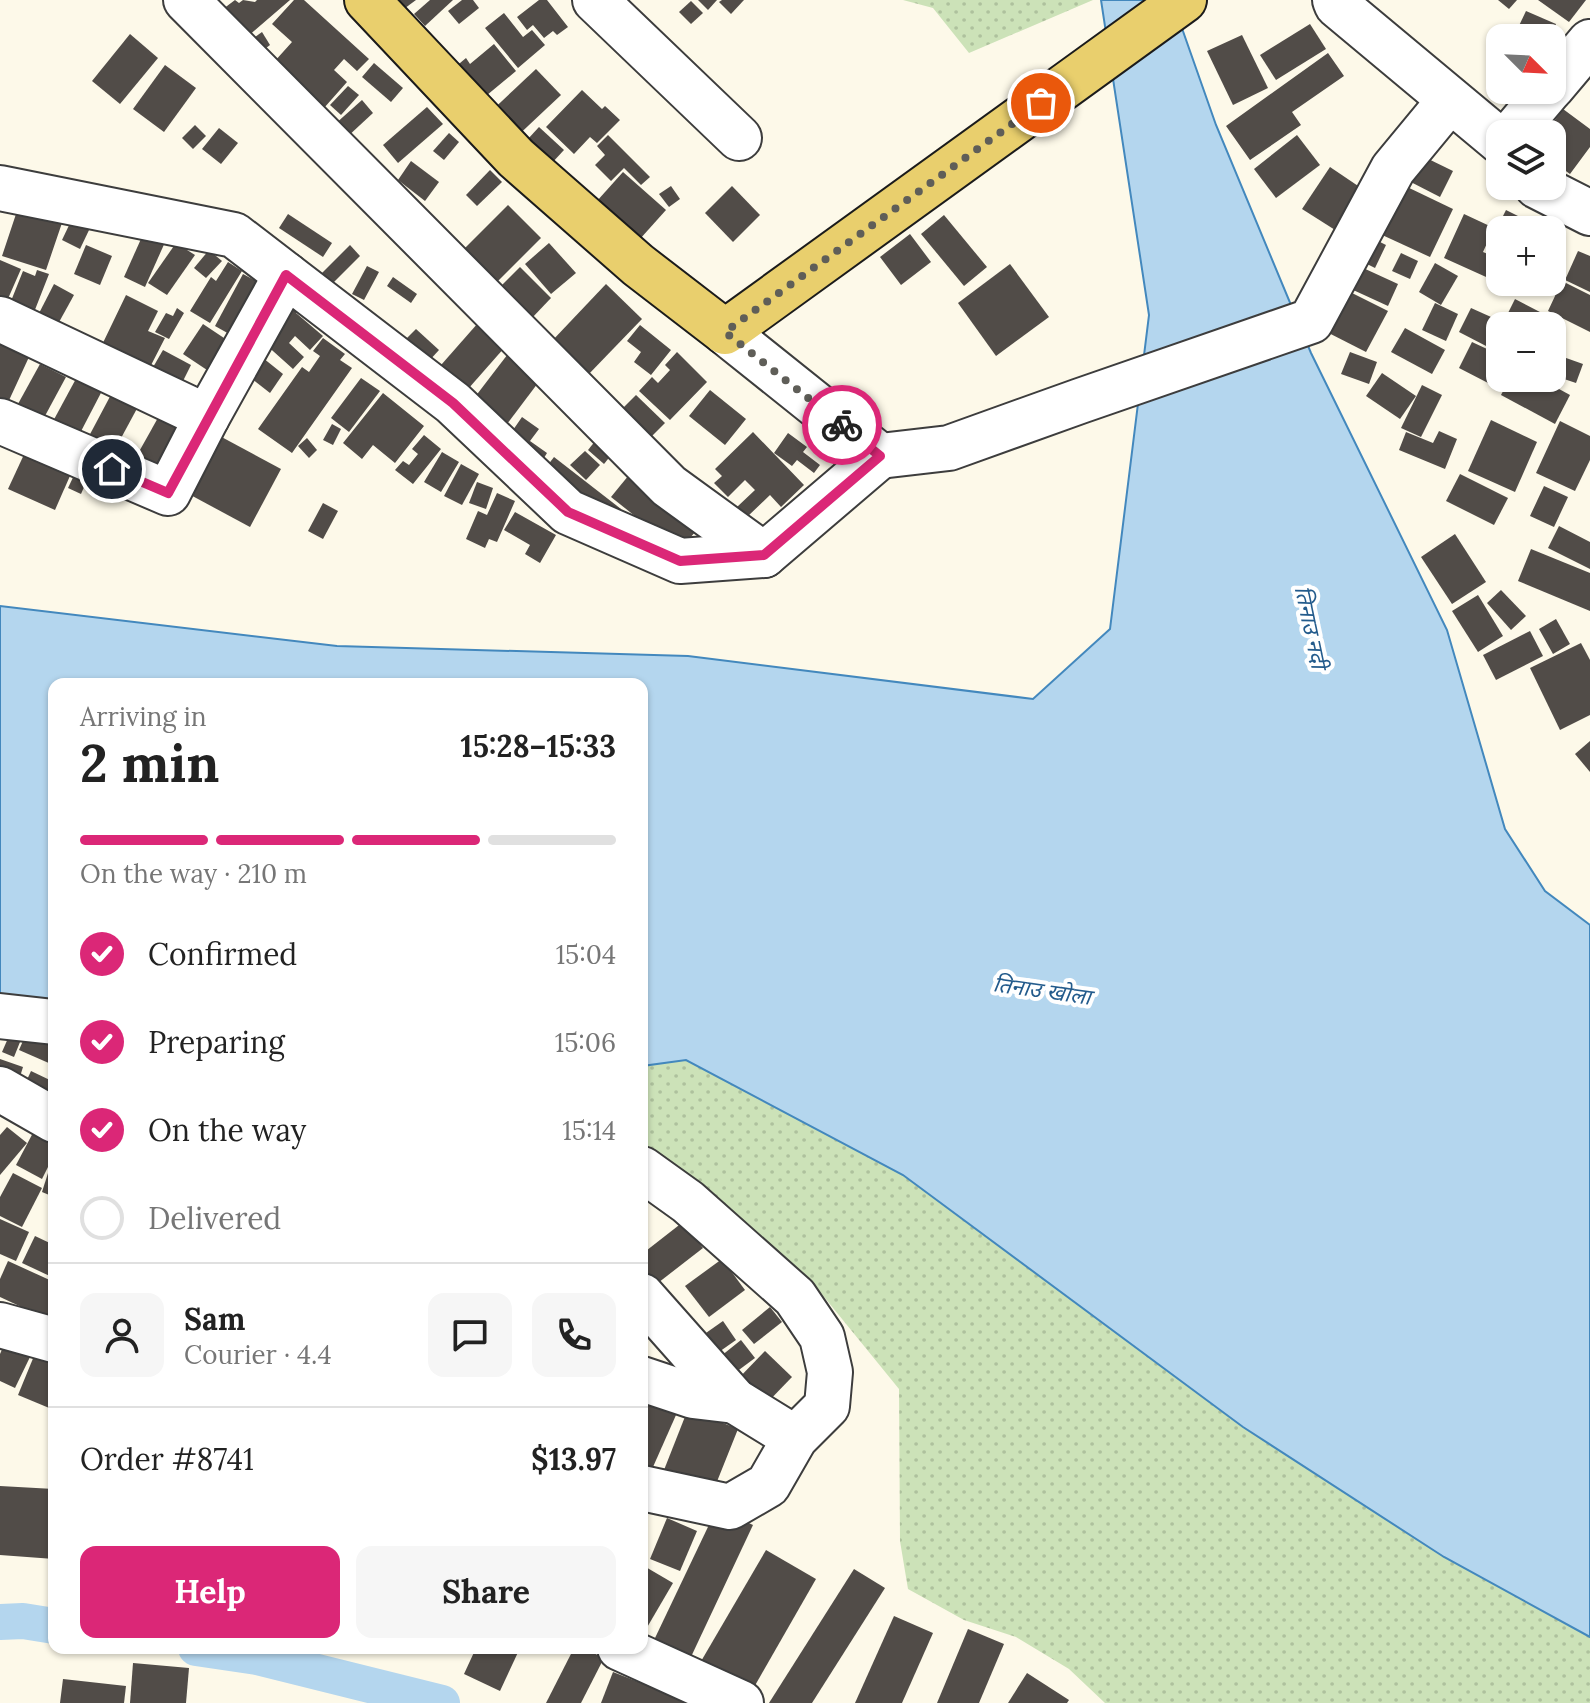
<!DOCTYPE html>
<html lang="en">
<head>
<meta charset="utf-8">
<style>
	body { margin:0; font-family:Lora,"Noto Sans Devanagari",serif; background:#f6f6f6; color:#222; height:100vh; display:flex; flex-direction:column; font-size:30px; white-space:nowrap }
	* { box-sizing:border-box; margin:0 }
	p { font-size:26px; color:#767676 }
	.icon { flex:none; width:44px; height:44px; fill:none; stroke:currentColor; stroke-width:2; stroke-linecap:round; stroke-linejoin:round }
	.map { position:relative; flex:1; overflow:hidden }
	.sheet { position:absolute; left:48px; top:678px; width:600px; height:976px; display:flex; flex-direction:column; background:#fff; border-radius:16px; box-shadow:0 2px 6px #0004 }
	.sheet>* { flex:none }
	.needle { width:52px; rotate:114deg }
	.buttons { position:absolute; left:1486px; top:24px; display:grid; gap:16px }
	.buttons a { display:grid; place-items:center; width:80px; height:80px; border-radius:16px; background:#fff; box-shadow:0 2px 6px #0004; font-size:40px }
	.pin { position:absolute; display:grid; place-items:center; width:68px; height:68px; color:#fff; margin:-34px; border:4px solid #fff; border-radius:50%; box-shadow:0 2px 8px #0007 }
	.courier { position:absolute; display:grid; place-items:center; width:80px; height:80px; margin:-40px; border:6px solid #db2777; border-radius:50%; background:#fff; color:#222; box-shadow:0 2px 10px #0007 }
	.summary em { font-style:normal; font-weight:700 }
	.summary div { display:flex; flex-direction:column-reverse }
	.summary { display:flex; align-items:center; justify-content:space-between; height:136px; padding:0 32px }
	h1 { font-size:52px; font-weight:700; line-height:60px }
	.bar { display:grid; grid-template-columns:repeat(4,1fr); gap:12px 8px; align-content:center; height:96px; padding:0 32px }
	.bar i { height:10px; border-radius:6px; background:#e0e0e0 }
	.bar .current { background:#db2777 }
	.bar p { grid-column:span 4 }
	.line { display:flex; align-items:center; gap:20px; padding:0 32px; border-top:2px solid #e0e0e0 }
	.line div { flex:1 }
	.round { display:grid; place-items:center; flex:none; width:84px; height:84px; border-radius:16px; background:#f6f6f6 }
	ol { padding:0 32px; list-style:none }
	li { display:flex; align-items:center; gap:24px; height:88px }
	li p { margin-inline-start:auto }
	li .icon { padding:8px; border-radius:50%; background:#db2777; color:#fff; stroke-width:4 }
	li:last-child { color:#767676 }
	li i { width:44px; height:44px; border:4px solid #e0e0e0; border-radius:50% }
	.action { display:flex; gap:16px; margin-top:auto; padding:16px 32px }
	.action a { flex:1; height:92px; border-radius:16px; background:#db2777; color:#fff; font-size:32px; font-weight:700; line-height:92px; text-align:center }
	.action a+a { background:#f6f6f6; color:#222 }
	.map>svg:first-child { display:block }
	.grass { fill:url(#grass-dots) }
	.water { fill:#b4d6ee; stroke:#4388bd; stroke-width:2 }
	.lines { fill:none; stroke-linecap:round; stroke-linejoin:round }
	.canal { stroke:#b4d6ee; stroke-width:36 }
	.building { fill:#514c48 }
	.minor-casing { stroke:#3d3d3d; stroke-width:48 }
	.major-casing { stroke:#1b1b1b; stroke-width:48 }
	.minor { stroke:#fff; stroke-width:44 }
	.major { stroke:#e9cf6d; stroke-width:44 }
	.done { stroke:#5f5e58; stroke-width:8; stroke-dasharray:0 14.4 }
	.route { stroke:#db2777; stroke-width:10 }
	.labels { text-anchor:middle; stroke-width:8; stroke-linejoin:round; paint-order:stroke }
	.water-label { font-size:22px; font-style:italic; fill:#235b8c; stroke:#fff }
</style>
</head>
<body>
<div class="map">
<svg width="1590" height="1703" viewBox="0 0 1590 1703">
	<defs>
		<pattern id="grass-dots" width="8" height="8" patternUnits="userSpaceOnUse" patternTransform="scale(2)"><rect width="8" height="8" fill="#cce2b8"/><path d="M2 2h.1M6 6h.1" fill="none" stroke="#aec19d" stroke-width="1.8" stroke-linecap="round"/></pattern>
	</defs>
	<rect width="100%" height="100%" fill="#fdf9e9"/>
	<g class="grass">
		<path d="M903 0H1093L969 53 933 8Z"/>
		<path d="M685 1060 903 1175 1243 1427 1444 1557 1590 1637V1703H1105L1069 1669 1016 1637 964 1620 908 1589 900 1541 899 1389 816 1287 642 1158V1066Z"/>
	</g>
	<path class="water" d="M1101 0H1172L1216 125 1311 353 1447 630 1505 829 1545 891 1590 925V1637L1444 1557 1243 1427 903 1175 686 1060 642 1066V684H54V1019L0 1005V606L337 646 688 656 1033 699 1110 629 1149 315Z"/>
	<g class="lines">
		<g class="canal">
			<path d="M0 1622 23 1621 54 1626"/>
			<path d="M196 1648 257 1657 442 1703"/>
		</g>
	</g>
	<g class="building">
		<path d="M235 0 239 3 243 0 255 2 257 0H290L247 37 223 9Z"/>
		<path d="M294 0H304L369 59 357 71 344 59 334 70 347 82 324 108 274 62 292 42 272 24Z"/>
		<path d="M387 0H416L397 14Z"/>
		<path d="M430 0H453L425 26 414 14Z"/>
		<path d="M462 0H473L479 8 459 24 448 11Z"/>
		<path d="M539 0H547L568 27 557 35 553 31 544 38 533 25 527 30 517 17Z"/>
		<path d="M698 0H717L708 10Z"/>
		<path d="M722 0H744L731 14 719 2Z"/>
		<path d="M1498 0H1517L1509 9Z"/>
		<path d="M1538 0H1586L1569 22Z"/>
		<path d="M691 1 703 13 691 24 679 12Z"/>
		<path d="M1526 11 1556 24 1550 38H1531L1516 32Z"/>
		<path d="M504 13 523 37 532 30 545 45 518 68 485 28Z"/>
		<path d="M1310 24 1326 49 1276 80 1260 55Z"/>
		<path d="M262 32 270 45 257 55 248 42Z"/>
		<path d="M130 34 158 58 120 104 92 81Z"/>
		<path d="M1242 35 1268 88 1233 105 1207 51Z"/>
		<path d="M494 44 516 71 475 105 448 73 466 58 470 64Z"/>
		<path d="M1328 53 1344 76 1292 112 1301 125 1250 160 1226 126Z"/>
		<path d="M374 63 403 88 391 102 362 77Z"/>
		<path d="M165 65 196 88 164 132 133 109Z"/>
		<path d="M536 69 561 95 512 141 487 115Z"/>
		<path d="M348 86 359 95 341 115 330 105Z"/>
		<path d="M582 90 602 109 605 106 620 120 597 143 590 137 574 154 546 127Z"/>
		<path d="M362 100 373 113 346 138 334 125Z"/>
		<path d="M427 107 443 124 398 163 383 145Z"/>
		<path d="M1563 109 1590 129V147L1570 174 1552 161V134H1545Z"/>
		<path d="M195 125 206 136 193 149 182 138Z"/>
		<path d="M539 127 564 150 551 164 527 140Z"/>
		<path d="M219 128 238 143 221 164 202 149Z"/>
		<path d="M449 133 459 142 444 160 433 151Z"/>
		<path d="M608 135 650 177 641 185 624 168 611 181 595 165 605 155 597 146Z"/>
		<path d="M1297 135 1320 165 1276 198 1254 169Z"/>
		<path d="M1414 152 1453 171 1440 197 1401 177Z"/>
		<path d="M411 161 439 182 425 201 398 180Z"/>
		<path d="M1330 167 1370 194 1343 235 1302 209Z"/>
		<path d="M490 170 502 182 477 206 466 195Z"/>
		<path d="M623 172 666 210 631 249 588 211Z"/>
		<path d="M1403 185 1453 209 1430 257 1380 234Z"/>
		<path d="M671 186 680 199 669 207 659 194Z"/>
		<path d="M732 186 760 215 733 242 705 213Z"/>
		<path d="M508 205 541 238 498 281 465 248Z"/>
		<path d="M0 209 63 220 46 270 2 256 16 214Z"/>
		<path d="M1506 210 1538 226 1536 230H1500V257L1486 250Z"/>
		<path d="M288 214 332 243 323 257 279 228Z"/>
		<path d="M1464 214 1494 228 1483 252 1500 259V282H1535L1528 296 1444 258Z"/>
		<path d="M944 215 987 267 964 286 921 234Z"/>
		<path d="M72 219 90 228 80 249 62 240Z"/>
		<path d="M145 230 166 240 145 287 124 277Z"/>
		<path d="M910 234 931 262 901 285 880 257Z"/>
		<path d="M1364 234 1386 245 1375 268 1353 257Z"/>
		<path d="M176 243 195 255 167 295 148 283Z"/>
		<path d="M549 243 576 273 551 294 525 264Z"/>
		<path d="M86 245 112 256 100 285 74 274Z"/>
		<path d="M350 245 360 256 331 285 321 274Z"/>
		<path d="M209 250 222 261 206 278 194 268Z"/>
		<path d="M1578 251 1590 256V292L1565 280Z"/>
		<path d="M1401 253 1418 261 1410 279 1392 271Z"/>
		<path d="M0 260 21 269 0 317Z"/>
		<path d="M228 262 242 271 210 323 190 311 211 277 216 281Z"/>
		<path d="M1435 263 1458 276 1441 305 1419 292Z"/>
		<path d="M1010 264 1049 317 996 356 958 303Z"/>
		<path d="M367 266 379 272 364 300 352 294Z"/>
		<path d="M520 267 551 298 531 319 499 288Z"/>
		<path d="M1361 267 1398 284 1388 306 1351 289Z"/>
		<path d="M37 270 49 274 29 325 5 316 23 271 35 276Z"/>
		<path d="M243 274 260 283 231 335 215 326Z"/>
		<path d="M393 277 417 294 411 303 387 286Z"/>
		<path d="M1562 281 1590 295V332L1548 311Z"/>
		<path d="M54 284 74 295 53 333 34 323Z"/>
		<path d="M606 284 642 319 586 377 551 342Z"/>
		<path d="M1334 284 1388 311 1366 352 1313 325Z"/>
		<path d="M126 295 158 311 148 331 165 338 147 373 100 349Z"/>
		<path d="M287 297 300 309 296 313 323 336 310 350 295 336 289 343 304 357 293 369 254 334Z"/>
		<path d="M1515 299 1565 325 1552 351V326H1508L1503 323Z"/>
		<path d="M1435 303 1458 314 1446 341 1422 330Z"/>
		<path d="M177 308 184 313 169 339 155 332 166 313 173 316Z"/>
		<path d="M1471 308 1500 321 1488 347 1459 332Z"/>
		<path d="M478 323 505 347 461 397 434 373Z"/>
		<path d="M203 324 227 340 207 370 183 354Z"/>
		<path d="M640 325 671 350 651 375 634 362 641 352 627 341Z"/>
		<path d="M1405 328 1445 350 1432 374 1391 352Z"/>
		<path d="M416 329 439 350 428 362 404 341Z"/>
		<path d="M323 338 345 354 340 360 352 368 292 453 258 429 302 367 309 372 320 356 313 351Z"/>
		<path d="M1472 342 1500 355V364L1490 384 1459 368Z"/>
		<path d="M0 344 29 357 5 409 0 406Z"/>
		<path d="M514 346 547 371 498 436 465 410Z"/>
		<path d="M163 350 191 365 181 385 152 369Z"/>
		<path d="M677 352 707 382 670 420 639 391 652 377 658 383 670 370 665 365Z"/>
		<path d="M1350 352 1377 362 1369 384 1341 374Z"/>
		<path d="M1552 353 1583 364 1576 383 1552 375Z"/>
		<path d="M258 354 283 374 270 393 243 372Z"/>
		<path d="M40 364 66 377 39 427 13 413Z"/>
		<path d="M1382 373 1416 396 1400 419 1366 396Z"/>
		<path d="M78 375 103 389 77 439 51 425Z"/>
		<path d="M361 378 380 391 349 432 331 418Z"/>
		<path d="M1510 378H1539L1570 395 1555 424 1501 395Z"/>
		<path d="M1422 385 1442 395 1421 437 1401 428Z"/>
		<path d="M114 389 140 403 113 453 88 438Z"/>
		<path d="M710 390 746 419 725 445 689 416Z"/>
		<path d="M383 393 424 426 395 463 373 445 362 459 343 443Z"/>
		<path d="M636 395 665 423 642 446 614 417Z"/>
		<path d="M159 416 184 430 158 480 131 466Z"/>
		<path d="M522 417 539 429 530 441 547 453 539 466 504 443Z"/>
		<path d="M1491 420 1537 442 1515 492 1468 471Z"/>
		<path d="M1560 421 1590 436V460L1575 491 1536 473Z"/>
		<path d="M332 424 341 429 333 445 323 440Z"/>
		<path d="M604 430 620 444 604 464 588 450Z"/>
		<path d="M1439 431 1457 439 1445 469 1399 450 1406 432 1433 443Z"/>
		<path d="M753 432 804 485 781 507 770 495 747 517 737 507 755 490 745 480 728 497 714 483 722 476 715 469Z"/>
		<path d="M788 433 807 447 803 452 820 465 814 473 797 460 792 466 774 453Z"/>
		<path d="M216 434 281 469 250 527 185 492Z"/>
		<path d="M424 435 441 449 413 484 395 470 403 461 409 465 418 454 412 449Z"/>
		<path d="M307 438 317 450 309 458 298 446Z"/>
		<path d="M27 448 73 469 55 510 8 489Z"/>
		<path d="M585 451 600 465 586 480 570 465Z"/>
		<path d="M442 452 459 462 441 492 424 482Z"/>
		<path d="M554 457 621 509 608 526 541 474Z"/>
		<path d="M461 464 479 474 462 505 444 496Z"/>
		<path d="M77 469 89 476 81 494 68 488Z"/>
		<path d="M633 470 701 525 679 551 611 497Z"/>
		<path d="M1460 474 1508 498 1494 525 1446 501Z"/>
		<path d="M477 482 493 488 486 509 469 503Z"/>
		<path d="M1544 486 1568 497 1554 527 1530 516Z"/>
		<path d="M497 493 515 501 497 542 489 539 485 548 466 539 478 511 487 515Z"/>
		<path d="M323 503 338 511 323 539 308 531Z"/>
		<path d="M515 512 556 535 540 563 525 554 530 545 504 530Z"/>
		<path d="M1559 526 1590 542V569L1548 548Z"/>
		<path d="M1455 534 1486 582 1452 604 1421 557Z"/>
		<path d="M1531 549 1590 573V611L1518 581Z"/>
		<path d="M1501 590 1526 616 1511 630 1487 603Z"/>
		<path d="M1478 595 1503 636 1478 652 1452 611Z"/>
		<path d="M1556 619 1570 644 1553 654 1539 629Z"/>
		<path d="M1530 631 1543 656 1496 680 1483 655Z"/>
		<path d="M1581 643 1590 660V715L1560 730 1530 668Z"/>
		<path d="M1590 741V772L1575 754Z"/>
		<path d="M13 1027 24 1032 14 1057 2 1052Z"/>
		<path d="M29 1027 54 1037V1058L51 1064 19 1050Z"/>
		<path d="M0 1059 23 1067 12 1102 0 1098Z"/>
		<path d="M31 1071 54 1082V1124L15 1106Z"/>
		<path d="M7 1127 27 1143 0 1175V1135Z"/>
		<path d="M35 1129 54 1139V1155L42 1179 16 1165Z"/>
		<path d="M13 1173 42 1188 22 1227 0 1216V1197Z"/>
		<path d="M48 1173 54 1176V1197L42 1192Z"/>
		<path d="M0 1219 29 1232 16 1261 0 1254Z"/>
		<path d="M683 1222 703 1248 645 1293 642 1289V1254Z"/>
		<path d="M35 1236 54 1245V1278L22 1263Z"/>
		<path d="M722 1259 745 1290 709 1317 685 1286Z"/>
		<path d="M8 1261 54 1282V1322L0 1297V1279Z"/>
		<path d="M770 1307 782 1322 754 1344 742 1330Z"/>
		<path d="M723 1321 736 1340 699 1366 686 1347Z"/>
		<path d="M741 1340 755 1358 724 1381 711 1364Z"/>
		<path d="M4 1345 30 1357 15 1388 0 1381V1354Z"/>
		<path d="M765 1351 792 1377 763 1407 736 1381Z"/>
		<path d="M34 1356 54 1365V1410L18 1395Z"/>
		<path d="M650 1394 680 1406 649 1476 642 1474V1411Z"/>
		<path d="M688 1409 738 1429 714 1489 664 1470Z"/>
		<path d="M0 1486 54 1489V1559L0 1555Z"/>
		<path d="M717 1508 753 1525 682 1676 645 1659Z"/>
		<path d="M667 1518 697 1531 680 1571 650 1559Z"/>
		<path d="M766 1550 816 1579 745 1703 693 1675Z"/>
		<path d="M644 1566 673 1583 642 1636V1570Z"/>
		<path d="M854 1569 885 1588 812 1703H769Z"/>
		<path d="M894 1616 933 1633 902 1703H855Z"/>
		<path d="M968 1629 1004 1644 979 1703H937Z"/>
		<path d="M476 1648H520L500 1691 464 1674Z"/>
		<path d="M574 1648H583L604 1658 581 1703H546Z"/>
		<path d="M133 1663 189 1668 186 1703H130Z"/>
		<path d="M613 1672 692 1703H601Z"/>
		<path d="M1027 1673 1069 1700 1067 1703H1008Z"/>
		<path d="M63 1679 126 1686 124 1703H60Z"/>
	</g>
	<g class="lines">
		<g class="minor-casing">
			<g id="minor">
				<path d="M186 0 669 486 764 555"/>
				<path d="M595 0 739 138"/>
				<path d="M1335 0 1337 5 1500 141"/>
				<path d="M1552 87 1590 42"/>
				<path d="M1512 134 1549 90"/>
				<path d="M1537 186 1590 213"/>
				<path d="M0 188 234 235 453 403 568 512 680 561 764 555 880 456"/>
				<path d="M0 319 207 417 286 275"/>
				<path d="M725 332 880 456 949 448 1080 401 1311 321 1393 169 1450 100"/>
				<path d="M0 421 168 493 207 417"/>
				<path d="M0 1016 54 1022"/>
				<path d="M0 1089 54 1120"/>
				<path d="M642 1169 688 1202 795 1297 822 1337 830 1372 827 1406 795 1438 768 1485 730 1507 642 1488"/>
				<path d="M642 1296 735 1401 795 1438"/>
				<path d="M0 1325 54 1340"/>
				<path d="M642 1379 693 1396 735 1401"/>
				<path d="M620 1648 741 1703"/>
			</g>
		</g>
		<g class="major-casing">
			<path id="major" d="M367 0 516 158 638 265 725 332 1184 0"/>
		</g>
		<use href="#minor" class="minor"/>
		<use href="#major" class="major"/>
	</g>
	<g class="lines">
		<path class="done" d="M842 425 725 332 1041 103"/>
		<path class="route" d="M112 469 168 493 286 275 453 403 568 512 680 561 764 555 880 456 842 425"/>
	</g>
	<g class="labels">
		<g class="water-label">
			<text transform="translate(1311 627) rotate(78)" y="8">तिनाउ नदी</text>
			<text transform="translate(1042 990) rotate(8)" y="8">तिनाउ खोला</text>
		</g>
	</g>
</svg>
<div class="buttons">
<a><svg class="needle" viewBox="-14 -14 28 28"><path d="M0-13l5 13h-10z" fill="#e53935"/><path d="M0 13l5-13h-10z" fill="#767676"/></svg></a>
<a><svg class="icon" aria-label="layers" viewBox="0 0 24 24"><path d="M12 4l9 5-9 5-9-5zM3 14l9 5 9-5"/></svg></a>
<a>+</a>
<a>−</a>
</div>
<div class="pin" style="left:1041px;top:103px;background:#ea580c"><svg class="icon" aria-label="bag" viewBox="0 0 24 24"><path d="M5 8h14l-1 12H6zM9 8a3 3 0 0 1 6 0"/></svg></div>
<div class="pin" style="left:112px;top:469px;background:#1f2937"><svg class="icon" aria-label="home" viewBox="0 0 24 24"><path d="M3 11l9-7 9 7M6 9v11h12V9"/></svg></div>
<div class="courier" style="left:842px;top:425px"><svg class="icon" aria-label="bike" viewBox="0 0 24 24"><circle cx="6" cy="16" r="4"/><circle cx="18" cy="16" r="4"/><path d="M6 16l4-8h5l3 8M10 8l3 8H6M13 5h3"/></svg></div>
<section class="sheet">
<div class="summary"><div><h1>2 min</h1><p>Arriving in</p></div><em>15:28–15:33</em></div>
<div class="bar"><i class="current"></i><i class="current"></i><i class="current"></i><i></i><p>On the way · 210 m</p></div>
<ol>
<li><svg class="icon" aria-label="check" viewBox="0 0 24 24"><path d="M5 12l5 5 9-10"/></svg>Confirmed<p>15:04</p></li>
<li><svg class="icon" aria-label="check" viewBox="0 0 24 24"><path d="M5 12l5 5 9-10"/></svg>Preparing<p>15:06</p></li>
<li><svg class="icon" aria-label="check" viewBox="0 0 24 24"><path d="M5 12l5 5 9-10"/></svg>On the way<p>15:14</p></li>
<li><i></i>Delivered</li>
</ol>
<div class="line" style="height:144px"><a class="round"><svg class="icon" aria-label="person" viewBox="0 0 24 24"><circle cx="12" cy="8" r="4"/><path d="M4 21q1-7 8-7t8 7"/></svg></a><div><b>Sam</b><p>Courier · 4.4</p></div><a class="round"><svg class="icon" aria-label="chat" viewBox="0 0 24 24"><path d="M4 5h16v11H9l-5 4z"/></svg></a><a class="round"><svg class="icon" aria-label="phone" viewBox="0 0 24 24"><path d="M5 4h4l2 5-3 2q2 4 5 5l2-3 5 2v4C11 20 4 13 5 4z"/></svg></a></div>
<div class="line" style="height:104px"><div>Order #8741</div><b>$13.97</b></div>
<div class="action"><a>Help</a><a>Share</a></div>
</section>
</div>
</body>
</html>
